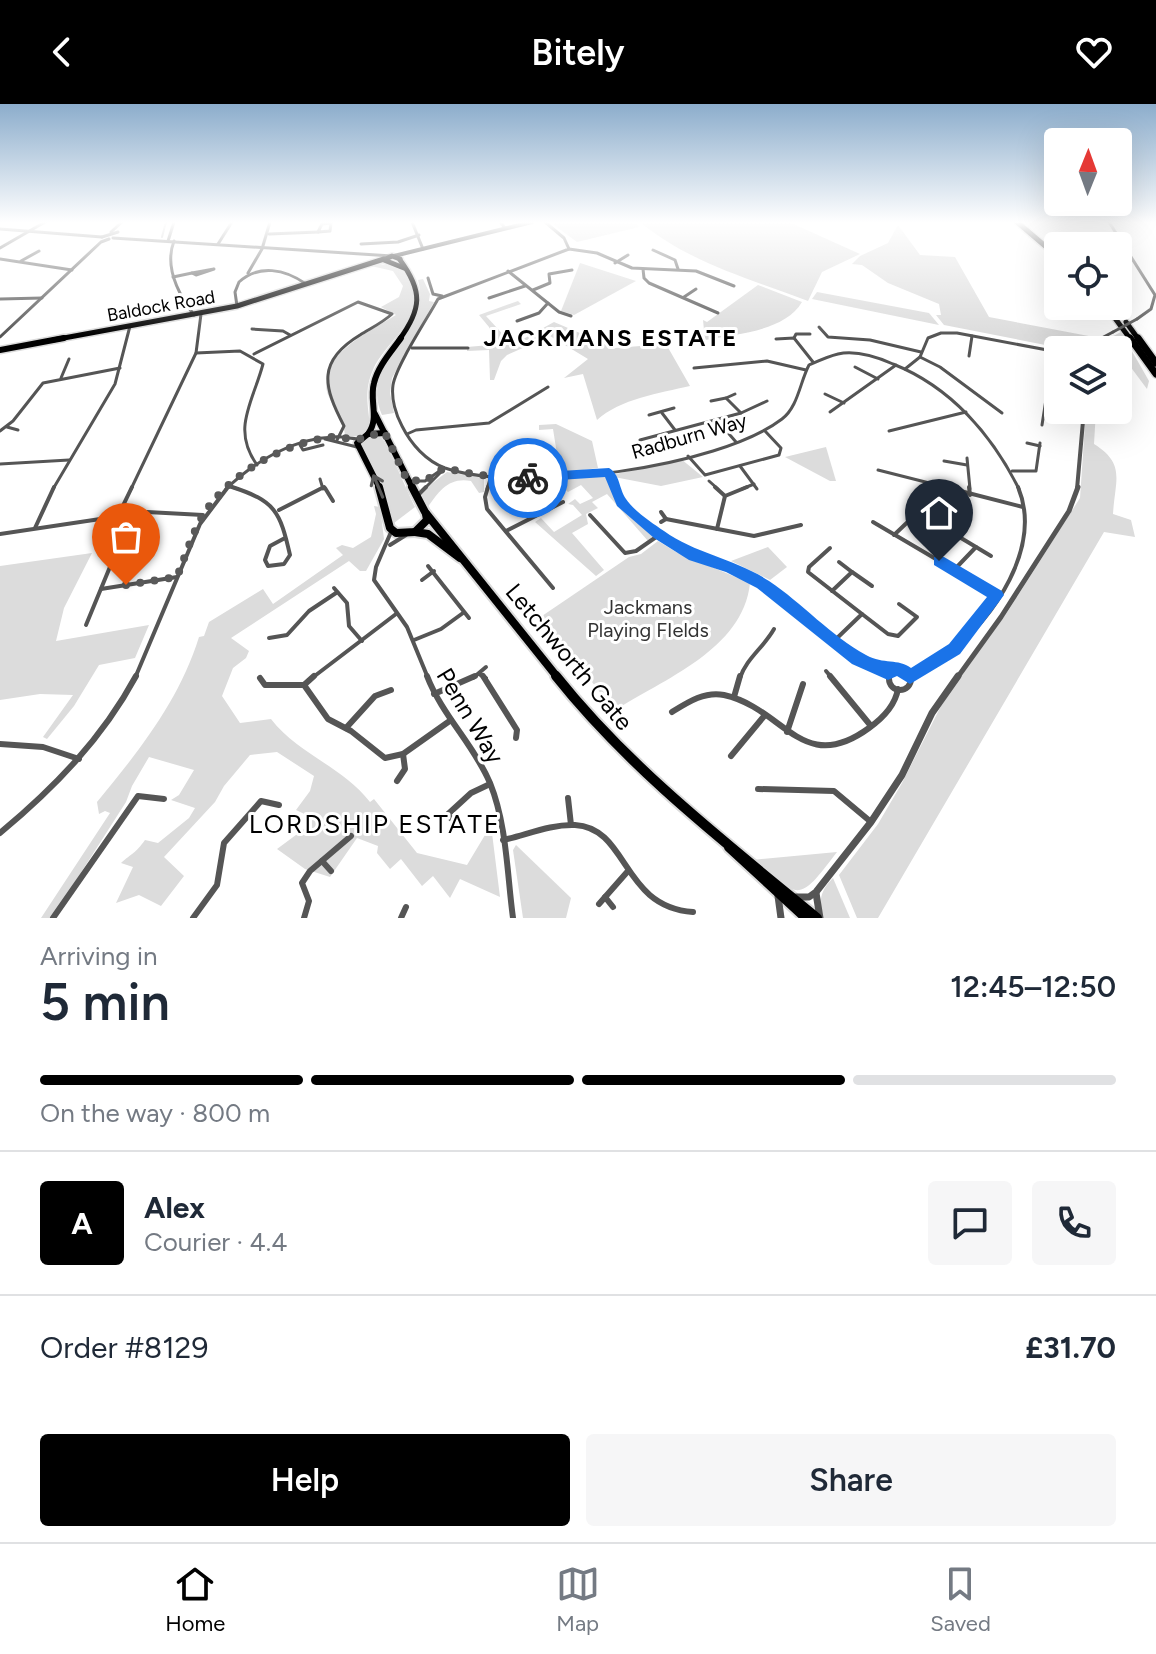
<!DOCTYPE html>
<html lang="en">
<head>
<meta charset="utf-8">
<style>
	body { margin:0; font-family:Figtree,sans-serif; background:#f6f6f7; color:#1f2937; height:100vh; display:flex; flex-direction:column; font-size:30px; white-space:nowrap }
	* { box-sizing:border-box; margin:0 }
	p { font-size:26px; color:#747a83 }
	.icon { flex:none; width:44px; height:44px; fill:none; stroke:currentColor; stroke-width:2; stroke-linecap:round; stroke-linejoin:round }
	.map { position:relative; height:814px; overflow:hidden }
	.drawer { display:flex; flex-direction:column; background:#fff; flex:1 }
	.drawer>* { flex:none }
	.needle { width:52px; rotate:1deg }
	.fabs { position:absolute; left:1044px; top:24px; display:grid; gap:16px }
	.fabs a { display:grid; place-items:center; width:88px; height:88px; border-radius:8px; background:#fff; box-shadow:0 8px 32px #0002; font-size:40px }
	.pin { position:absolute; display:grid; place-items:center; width:68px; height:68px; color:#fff; margin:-82px -34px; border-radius:50% 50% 50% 0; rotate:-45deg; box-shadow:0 0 8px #0007 }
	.pin .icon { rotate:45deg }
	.courier { position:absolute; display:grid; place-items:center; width:80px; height:80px; margin:-40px; border:6px solid #1a73e8; border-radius:50%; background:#fff; color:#222; box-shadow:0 2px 10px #0007 }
	.head em { font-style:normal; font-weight:600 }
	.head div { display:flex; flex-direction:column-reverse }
	.head { display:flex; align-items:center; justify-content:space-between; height:136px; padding:0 40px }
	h1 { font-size:52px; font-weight:600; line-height:60px }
	.bar { display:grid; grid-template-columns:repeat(4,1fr); gap:12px 8px; align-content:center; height:96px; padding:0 40px }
	.bar i { height:10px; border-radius:6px; background:#e0e1e3 }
	.bar .selected { background:#000 }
	.bar p { grid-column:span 4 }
	.line { display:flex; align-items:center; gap:20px; padding:0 40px; border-top:2px solid #e0e1e3 }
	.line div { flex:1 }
	.round { display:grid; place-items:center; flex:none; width:84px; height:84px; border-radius:8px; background:#f6f6f7 }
	.cta { display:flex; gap:16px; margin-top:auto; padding:16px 40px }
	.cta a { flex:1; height:92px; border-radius:8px; background:#000; color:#fff; font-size:32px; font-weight:600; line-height:92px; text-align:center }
	.cta a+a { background:#f6f6f7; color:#1f2937 }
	header { display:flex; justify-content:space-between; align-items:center; height:104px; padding:0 40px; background:#000; color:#fff; font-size:36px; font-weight:600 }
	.menu { display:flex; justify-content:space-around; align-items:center; height:112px; border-top:2px solid #e0e1e3; background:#fff; font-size:22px; color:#747a83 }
	.menu a { display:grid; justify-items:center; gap:4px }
	.menu .selected { color:#000 }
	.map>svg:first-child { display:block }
	.green { fill:#dcdcdc }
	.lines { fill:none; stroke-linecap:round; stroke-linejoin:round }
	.stream { stroke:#a3a3a3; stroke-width:2 }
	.primary-far3-casing { stroke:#dbdbdb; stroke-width:8 }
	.primary-far2-casing { stroke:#dbdbdb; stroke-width:9 }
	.primary-far1-casing { stroke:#dbdbdb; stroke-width:12 }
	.primary-casing { stroke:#dbdbdb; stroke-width:14 }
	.motorway-far1-casing { stroke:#dbdbdb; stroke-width:8 }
	.motorway-casing { stroke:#dbdbdb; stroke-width:10 }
	.minor-far2 { stroke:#555; stroke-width:3 }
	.minor-far1 { stroke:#555; stroke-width:4 }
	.minor { stroke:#555; stroke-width:6 }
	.tertiary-far3 { stroke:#555; stroke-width:3 }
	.tertiary-far2 { stroke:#555; stroke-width:4 }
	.tertiary-far1 { stroke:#555; stroke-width:5 }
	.tertiary { stroke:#555; stroke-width:7 }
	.secondary { stroke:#222; stroke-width:4 }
	.primary-far3 { stroke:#000; stroke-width:5 }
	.primary-far2 { stroke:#000; stroke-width:6 }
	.primary-far1 { stroke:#000; stroke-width:8 }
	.primary { stroke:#000; stroke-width:10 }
	.motorway-far1 { stroke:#000; stroke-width:5 }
	.motorway { stroke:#000; stroke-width:7 }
	.tertiary-bridge { stroke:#555; stroke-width:3 }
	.oneway { stroke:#595959 }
	.route { fill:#1a73e8 }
	.done { stroke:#595959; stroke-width:8; stroke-dasharray:0 14.4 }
	.labels { text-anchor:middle; stroke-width:6; stroke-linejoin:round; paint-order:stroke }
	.far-street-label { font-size:18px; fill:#000; stroke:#fff }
	.street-label { font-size:20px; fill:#000; stroke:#fff }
	.park-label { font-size:20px; fill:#333; stroke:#fff }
	.far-district-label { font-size:24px; font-weight:bold; letter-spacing:2px; fill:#000; stroke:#fff }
	.near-street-label { font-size:24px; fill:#000; stroke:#fff }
	.near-neighbourhood-label { font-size:26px; letter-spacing:2px; fill:#000; stroke:#fff }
</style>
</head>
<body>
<header><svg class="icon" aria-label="back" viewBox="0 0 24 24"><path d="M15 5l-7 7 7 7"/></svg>Bitely<svg class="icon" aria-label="heart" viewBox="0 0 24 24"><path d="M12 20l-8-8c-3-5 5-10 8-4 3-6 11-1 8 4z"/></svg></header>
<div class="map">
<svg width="1156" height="814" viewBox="0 0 1156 814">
	<rect width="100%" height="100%" fill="#fff"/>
	<g class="green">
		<path d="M550 118H633L639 123 577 138Z"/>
		<path d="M640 118H789L860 150 822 168 808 197C750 175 688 158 640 118Z"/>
		<path d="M898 121 920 151 955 153 989 213 1094 233 1085 246H1071L944 221 936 211H941L939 200 888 179 862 161 852 160 860 152 888 139Z"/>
		<path d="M580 159 636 177 574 211 561 207Z"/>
		<path d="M380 160C395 162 404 164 410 178 427 213 385 238 373 266 364 286 368 301 370 321 365 332 356 334 345 332 344 317 336 310 329 293 313 253 369 228 396 211L381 203 399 193 403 182 393 167 371 162Z"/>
		<path d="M423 175 430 190 429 197 434 198 392 274 390 289 394 309 382 311C358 252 434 234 418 176Z"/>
		<path d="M758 181 802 198C785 227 737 230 705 236L703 216 707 218Z"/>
		<path d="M817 188 929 209 939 221 812 195Z"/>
		<path d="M518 197 521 200 486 212 509 237 525 234 554 218 615 244 666 240 690 282C660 289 620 295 597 316L583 270 564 274 588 255 550 232 507 251 501 257 494 276H490L489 246 467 247V243L490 241 489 223 479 211Z"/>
		<path d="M1121 228 1149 277 1147 285 1118 246 1104 243 1105 246H1093L1096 241Z"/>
		<path d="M1086 306H1096L1094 340C1126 360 1115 376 1113 410L1131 416 1135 433 1104 428 878 814H857L839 771 878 720 902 679 941 602 974 551 1008 507 1080 394Z"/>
		<path d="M556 320 592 337 598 364 567 368 557 350 553 325 539 326V321Z"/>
		<path d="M379 331C386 335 408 390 415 403L394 419 384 388 359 340 368 332Z"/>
		<path d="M826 343 836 377H830L785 353Z"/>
		<path d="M681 355 703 373 661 382 614 373 616 370Z"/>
		<path d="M447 368 484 374V388L479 389 471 377C449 373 439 387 428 403L421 392 422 387Z"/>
		<path d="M606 372 619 398 654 431 648 437 607 390 592 398 598 404 586 410 588 420 572 429 604 466 596 472 535 418 541 414 554 428 582 411 573 401 568 400 575 395 580 400 593 394 581 381 568 388 560 381 539 384 534 381 519 389 537 410 531 412 502 381 491 387V379L497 375Z"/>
		<path d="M374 402 380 403 384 435 366 467H360L349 457 231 534 249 547 246 554 233 564 222 592 240 619 271 615C298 650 343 663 370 698L374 695 417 749 467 761 491 721 500 793 460 775 450 794 433 772 422 782 401 755 390 765 377 749 378 742 357 734 330 773 305 765 277 745 304 725 313 714 296 706 310 687 314 672 277 648 250 651 224 682 215 698 164 753 184 772 161 802 139 791 116 799 133 763 121 759C132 749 135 750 145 736L158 739 189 714 195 704 171 696 179 691 194 666 149 653 132 682 126 698 52 814H41L110 709 105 707 99 710 97 698C139 647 179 597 199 533L204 532 209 518 263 485 273 500 343 451 336 444 342 441 353 444 371 433 376 410Z"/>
		<path d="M658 437 676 448 750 479C743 546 663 575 614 607L542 512 629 453 641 450Z"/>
		<path d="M768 443 787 463 770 476 731 457Z"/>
		<path d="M92 449 64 504 56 537 149 521 135 554 99 561 74 602 47 635 43 633 73 591 40 590 0 596V462Z"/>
		<path d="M516 741 571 794 566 814H523L513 746Z"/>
		<path d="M837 748C798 799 801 796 752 756Z"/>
		<path d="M833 774 850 814H824C818 797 820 787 833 774Z"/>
	</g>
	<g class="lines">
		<path class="stream" d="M162 133 166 118"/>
		<g class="primary-far3-casing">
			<g id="primary-far3">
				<path d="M400 155 392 152 384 156 404 164"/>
				<path d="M53 236 237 202 384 155"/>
				<path d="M399 236C422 205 423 187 400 156"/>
			</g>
		</g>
		<g class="primary-far2-casing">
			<g id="primary-far2">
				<path d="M0 246 64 234"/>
				<path d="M375 310 413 385"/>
				<path d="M368 330C380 314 369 297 374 279 378 262 391 248 401 234"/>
				<path d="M380 385 357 339 368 330 385 329"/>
			</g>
		</g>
		<g class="primary-far1-casing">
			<g id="primary-far1">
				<path d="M379 383 390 424 396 429 415 428 427 416 426 410"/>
				<path d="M412 383 425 408 558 574"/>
				<path d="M415 428 428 430 460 454"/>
			</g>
		</g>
		<g class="primary-casing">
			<g id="primary">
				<path d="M556 572C630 665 726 739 817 814"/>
				<path d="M729 743 806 814"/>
			</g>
		</g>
		<g class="motorway-far1-casing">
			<g id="motorway-far1">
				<path d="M1017 118 1058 153"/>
				<path d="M1106 202 1131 236"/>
				<path d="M1126 218 1139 236"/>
			</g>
		</g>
		<g class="motorway-casing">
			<g id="motorway">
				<path d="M1130 234 1156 270"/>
				<path d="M1138 234 1156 259"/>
			</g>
		</g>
		<g class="minor-far2">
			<path d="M412 118 423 145"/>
			<path d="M500 118 505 124"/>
			<path d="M545 118 564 134 569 145 438 195C427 215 396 262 393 281 391 295 396 311 402 322 411 340 426 357 445 364 521 390 718 364 782 315 798 303 800 278 809 261 818 257 829 252 838 250 856 246 877 253 893 260 951 283 992 331 1019 385"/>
			<path d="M331 119 330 127 318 128 322 120Z"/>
			<path d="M269 130 318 128"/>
			<path d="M168 137 174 118"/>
			<path d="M174 137C164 163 179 191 194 211"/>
			<path d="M218 140 232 118"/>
			<path d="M361 140 398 138 419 131"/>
			<path d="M0 144 45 118"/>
			<path d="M569 145 597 149 632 164 696 167 734 182"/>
			<path d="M653 146 675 156 678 165"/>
			<path d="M0 155 72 166"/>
			<path d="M21 157 39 147"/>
			<path d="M615 159 628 151"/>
			<path d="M214 165 196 171 192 169Z"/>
			<path d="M643 165 644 174 649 179 718 209"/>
			<path d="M508 167 559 208 571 212"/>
			<path d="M248 169 262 145 270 118"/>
			<path d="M173 173 192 169"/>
			<path d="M428 174 433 190 442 192"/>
			<path d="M533 186 550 179 549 170 572 166"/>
			<path d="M684 193 696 185"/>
			<path d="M489 194 525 182"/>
			<path d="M0 195 42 194"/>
			<path d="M237 202 235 188 239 178C259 160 285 165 306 180"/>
			<path d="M517 217 539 209 548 199"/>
			<path d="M819 223 828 233 870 236 921 248"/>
			<path d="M252 225 283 227 290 231"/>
			<path d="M794 234 796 230H810"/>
			<path d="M776 235 794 234 813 258"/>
			<path d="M412 244H468"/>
			<path d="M196 249 240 247 263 260C253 298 231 325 257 361"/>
			<path d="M254 250 358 198 392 210C382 219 371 224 360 231 317 257 323 282 344 322L337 336"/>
			<path d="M969 252 972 232"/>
			<path d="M920 253 940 263 1002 309"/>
			<path d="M855 263 878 275"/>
			<path d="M694 264 767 257 806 266"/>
			<path d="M905 265 920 253 928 234 941 229H957L1058 248"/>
			<path d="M61 274 69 255"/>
			<path d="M825 290 844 299"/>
			<path d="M726 294 735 290"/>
			<path d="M711 297 726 294 741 309"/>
			<path d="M830 308 896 261"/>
			<path d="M662 309 675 326"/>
			<path d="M649 311 674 304"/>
			<path d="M717 316 736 338"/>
			<path d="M1042 321 1050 270 1046 246"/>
			<path d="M7 323 18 326"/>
			<path d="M0 327 13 317 43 279 120 264"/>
			<path d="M889 327 966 308"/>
			<path d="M407 330 416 326 489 319 548 283"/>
			<path d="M325 335 357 343"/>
			<path d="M640 336 741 309 767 297"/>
			<path d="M1027 339 1040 342"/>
			<path d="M300 341 303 346 323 341"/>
			<path d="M688 352 705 371 779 351 781 344 765 327"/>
			<path d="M967 354 970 385"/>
			<path d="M944 357 967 361"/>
			<path d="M0 360 69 356"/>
			<path d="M740 362 757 385"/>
			<path d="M878 366 953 385"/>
			<path d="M1012 367H1036L1040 339"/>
			<path d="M609 369 615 385"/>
			<path d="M320 375 323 385"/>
			<path d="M411 377H425L444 364"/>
			<path d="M709 377 718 385"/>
			<path d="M229 382 238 385"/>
			<path d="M53 385 115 280 130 222"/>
			<path d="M131 385 196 249 201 210"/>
			<path d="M226 385C254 358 293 334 334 333 342 332 350 335 359 335"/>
			<path d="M424 385 443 366"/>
			<path d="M487 385 491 372"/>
			<path d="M742 385 754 380"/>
		</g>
		<g class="minor-far1">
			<path d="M232 383C275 397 280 407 290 451L284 460 268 462 265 456 270 442 285 434"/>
			<path d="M488 383 485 393 487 405 553 484"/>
			<path d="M615 383C627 413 666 441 696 453 719 462 743 467 764 481 808 512 838 545 888 569"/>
			<path d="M715 383 725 392"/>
			<path d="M945 383 1023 403"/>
			<path d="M969 383 970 391"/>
			<path d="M325 384 333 397"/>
			<path d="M419 390 426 383"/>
			<path d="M279 406 324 383"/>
			<path d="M661 408 666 415 661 418"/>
			<path d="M590 411 625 449 636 447 659 431"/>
			<path d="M118 412 132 383"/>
			<path d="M666 415 754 432 801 421"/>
			<path d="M873 418 997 491"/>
			<path d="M35 424 54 383"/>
			<path d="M717 425 725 392 747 383"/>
			<path d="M506 427 563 398"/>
			<path d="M391 428 376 463 374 476 407 523 428 574"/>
			<path d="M0 430 147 408 203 411"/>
			<path d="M894 431 915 411"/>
			<path d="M390 441 406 431"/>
			<path d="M976 443 991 452"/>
			<path d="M830 444 809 463 808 468 862 510 835 536"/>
			<path d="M839 458 852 468"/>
			<path d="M428 462 469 514"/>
			<path d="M954 466 976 443 961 434"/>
			<path d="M422 476 434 467"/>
			<path d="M334 484 347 499 349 522 362 537"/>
			<path d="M101 485 177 473"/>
			<path d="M832 487 852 468 872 482"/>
			<path d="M862 510 888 530 898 532 917 513 899 500"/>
			<path d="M86 521 112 458"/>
			<path d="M269 534 287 531 309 507 336 489"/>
			<path d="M414 536 441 525 463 509"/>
			<path d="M826 567 832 574"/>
			<path d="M479 570 486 574"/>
			<path d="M910 573C923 566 936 560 948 551 994 514 1043 443 1018 383"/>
			<path d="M135 574 200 420 228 383"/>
			<path d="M312 574 396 510"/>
			<path d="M473 574 486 563"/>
			<path d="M740 574C746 555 764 543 774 525"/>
		</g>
		<g class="minor">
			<circle cx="900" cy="575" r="11"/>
			<path d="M314 572 304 581 328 615 351 627 385 654 403 650 451 616"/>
			<path d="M427 572C442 611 474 641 490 679 507 721 507 770 513 814"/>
			<path d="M483 572 517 626 516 634"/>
			<path d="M830 572 871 622"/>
			<path d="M260 574 265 581H304"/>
			<path d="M434 590 475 572"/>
			<path d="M734 593 740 572"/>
			<path d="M672 608C688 598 705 587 724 591 784 604 802 673 869 624 883 614 895 602 898 585"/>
			<path d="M346 624 375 592 391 586"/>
			<path d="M787 628 803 580"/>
			<path d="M0 640 43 643 79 655"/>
			<path d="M731 652 765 611"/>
			<path d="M397 677 405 665 403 650"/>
			<path d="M758 685 834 687 871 718"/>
			<path d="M568 694 571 721"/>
			<path d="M453 716 447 711 471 689 490 680"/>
			<path d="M0 729C54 684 102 635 136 572"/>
			<path d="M503 736C526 731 551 720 575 721 629 724 621 803 693 808"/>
			<path d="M322 757 331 767"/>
			<path d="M605 793 613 803"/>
			<path d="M599 800 628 767"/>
			<path d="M53 814 138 692 164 695"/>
			<path d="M193 814 217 781 224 739 261 697 279 701"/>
			<path d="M304 814 309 797 302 779 310 767 351 732"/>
			<path d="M401 814 406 803"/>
		</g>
		<g class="tertiary-far3">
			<path d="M1109 118 1155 191 1151 205 1137 215"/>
			<path d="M0 125 102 133"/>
			<path d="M111 128 122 118"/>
			<path d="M102 133 118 128"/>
			<path d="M113 134 392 152"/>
			<path d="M0 233 101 138 109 135"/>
			<path d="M1098 236 1113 228"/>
		</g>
		<g class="tertiary-far2">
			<path d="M1089 246 1093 239 1102 234"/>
			<path d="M1077 385 1084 306"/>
		</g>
		<path class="tertiary-far1" d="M957 574 1001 513 1069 407 1078 383"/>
		<g class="tertiary">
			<path d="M816 789 820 814"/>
			<path d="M778 792 781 814"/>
			<path d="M796 793H809L816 788 871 718 902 671 932 609 958 572"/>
		</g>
		<path class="secondary" d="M394 152 532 118"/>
		<use href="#primary-far3" class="primary-far3"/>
		<use href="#primary-far2" class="primary-far2"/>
		<use href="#primary-far1" class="primary-far1"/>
		<use href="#primary" class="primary"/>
		<use href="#motorway-far1" class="motorway-far1"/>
		<use href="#motorway" class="motorway"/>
		<path class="tertiary-bridge" d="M1113 228 1137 215"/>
	</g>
	<defs><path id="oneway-shaft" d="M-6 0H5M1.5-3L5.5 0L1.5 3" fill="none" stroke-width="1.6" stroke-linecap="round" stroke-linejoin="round" transform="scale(2)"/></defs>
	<use class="oneway" href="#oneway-shaft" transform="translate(378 382) rotate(-113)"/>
	<linearGradient id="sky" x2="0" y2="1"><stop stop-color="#8cadcc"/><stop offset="0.51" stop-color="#fff"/><stop offset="1" stop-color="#fff" stop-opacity="0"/></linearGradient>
	<rect width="1156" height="232" fill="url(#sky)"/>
	<path class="route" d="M609 364C620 370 619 385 626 395 634 407 652 419 664 427 696 450 736 455 769 477 802 499 831 532 866 551 884 561 898 554 911 564L949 540 987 493 934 461V453H944L1002 487 1004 491 960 550 910 580 897 572 888 576 852 560 757 484 726 468 689 456 654 434 617 402 605 373 528 378 522 374 528 369Z"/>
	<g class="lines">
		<path class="done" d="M126 481 177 473C185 453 192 430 203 411 229 370 283 339 332 333 340 332 348 336 356 335 367 335 374 329 385 329L407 376 425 377 444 364 478 371 528 374"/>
	</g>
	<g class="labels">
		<g class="far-street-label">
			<text transform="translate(161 202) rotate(-10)" y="6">Baldock Road</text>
		</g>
		<g class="street-label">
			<text transform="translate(689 332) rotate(-16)" y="7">Radburn Way</text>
		</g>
		<g class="park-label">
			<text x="648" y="510">Jackmans<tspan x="648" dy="23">Playing FIelds</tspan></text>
		</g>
		<g class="far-district-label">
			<text x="611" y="242">JACKMANS ESTATE</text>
		</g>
		<g class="near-street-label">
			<text transform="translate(569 553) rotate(50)" y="8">Letchworth Gate</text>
			<text transform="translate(470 612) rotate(59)" y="8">Penn Way</text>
		</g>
		<g class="near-neighbourhood-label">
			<text x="375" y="729">LORDSHIP ESTATE</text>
		</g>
	</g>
</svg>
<div class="fabs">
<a><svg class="needle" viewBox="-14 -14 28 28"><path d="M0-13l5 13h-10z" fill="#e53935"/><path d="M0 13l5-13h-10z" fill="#747a83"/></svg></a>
<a><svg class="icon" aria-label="locate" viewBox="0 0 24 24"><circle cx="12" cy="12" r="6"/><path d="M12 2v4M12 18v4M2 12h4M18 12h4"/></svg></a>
<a><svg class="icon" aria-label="layers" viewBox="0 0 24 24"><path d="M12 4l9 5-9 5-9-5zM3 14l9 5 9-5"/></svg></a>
</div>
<div class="pin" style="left:126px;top:481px;background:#ea580c"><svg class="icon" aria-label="bag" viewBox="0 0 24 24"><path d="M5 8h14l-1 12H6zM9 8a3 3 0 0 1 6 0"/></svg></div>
<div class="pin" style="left:939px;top:457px;background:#1f2937"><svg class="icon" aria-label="home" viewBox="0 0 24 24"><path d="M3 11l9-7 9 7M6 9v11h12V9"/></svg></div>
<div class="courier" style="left:528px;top:374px"><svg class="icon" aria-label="bike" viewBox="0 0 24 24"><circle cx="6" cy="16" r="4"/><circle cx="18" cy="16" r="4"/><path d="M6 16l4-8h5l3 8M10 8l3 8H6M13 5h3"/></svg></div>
</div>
<section class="drawer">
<div class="head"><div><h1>5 min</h1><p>Arriving in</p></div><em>12:45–12:50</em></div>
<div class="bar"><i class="selected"></i><i class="selected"></i><i class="selected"></i><i></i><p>On the way · 800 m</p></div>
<div class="line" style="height:144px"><b class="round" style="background:#000;color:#fff">A</b><div><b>Alex</b><p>Courier · 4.4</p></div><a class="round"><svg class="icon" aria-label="chat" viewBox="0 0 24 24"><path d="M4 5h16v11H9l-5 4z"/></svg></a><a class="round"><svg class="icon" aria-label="phone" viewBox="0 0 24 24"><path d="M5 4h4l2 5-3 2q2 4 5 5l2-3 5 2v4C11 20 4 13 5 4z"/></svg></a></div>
<div class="line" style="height:104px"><div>Order #8129</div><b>£31.70</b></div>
<div class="cta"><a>Help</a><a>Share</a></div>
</section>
<nav class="menu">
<a class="selected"><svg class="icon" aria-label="home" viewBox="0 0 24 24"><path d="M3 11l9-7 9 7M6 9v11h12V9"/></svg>Home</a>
<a><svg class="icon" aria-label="map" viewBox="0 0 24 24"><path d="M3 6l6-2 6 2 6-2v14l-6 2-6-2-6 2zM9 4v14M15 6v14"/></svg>Map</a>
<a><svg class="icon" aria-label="saved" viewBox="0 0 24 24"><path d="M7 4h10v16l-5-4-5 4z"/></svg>Saved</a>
</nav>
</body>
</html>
